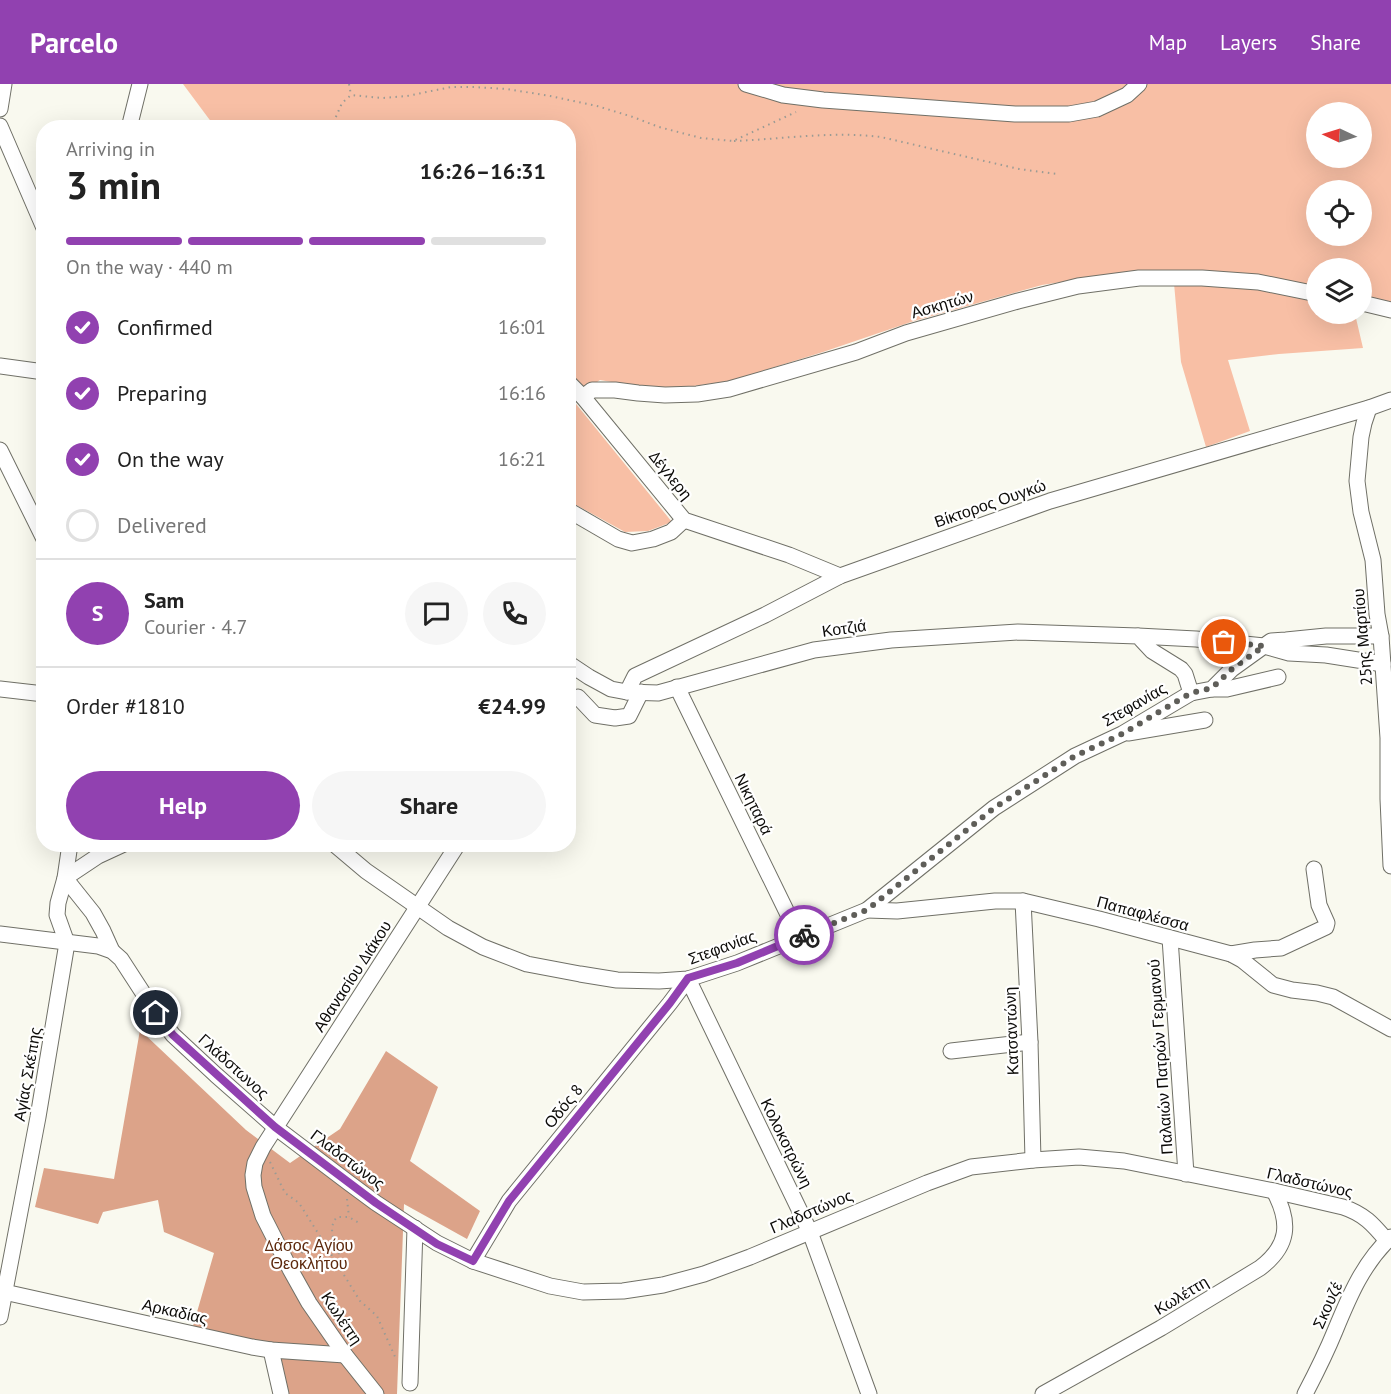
<!DOCTYPE html>
<html lang="en">
<head>
<meta charset="utf-8">
<style>
	body { margin:0; font-family:"PT Sans",sans-serif; background:#f6f6f6; color:#222; height:100vh; display:flex; flex-direction:column; font-size:22px; white-space:nowrap }
	* { box-sizing:border-box; margin:0 }
	p { font-size:20px; color:#767676 }
	.icon { flex:none; width:33px; height:33px; fill:none; stroke:currentColor; stroke-width:2; stroke-linecap:round; stroke-linejoin:round }
	.map { position:relative; flex:1; overflow:hidden }
	.drawer { position:absolute; left:36px; top:36px; width:540px; height:732px; display:flex; flex-direction:column; background:#fff; border-radius:24px; box-shadow:0 6px 24px #0002 }
	.drawer>* { flex:none }
	.needle { width:39px; rotate:274deg }
	.buttons { position:absolute; left:1306px; top:18px; display:grid; gap:12px }
	.buttons a { display:grid; place-items:center; width:66px; height:66px; border-radius:50%; background:#fff; box-shadow:0 6px 24px #0002; font-size:30px }
	.pin { position:absolute; display:grid; place-items:center; width:51px; height:51px; color:#fff; margin:-26px; border:3px solid #fff; border-radius:50%; box-shadow:0 2px 6px #0007 }
	.courier { position:absolute; display:grid; place-items:center; width:60px; height:60px; margin:-30px; border:4px solid #9141b0; border-radius:50%; background:#fff; color:#222; box-shadow:0 2px 8px #0007 }
	.overview em { font-style:normal; font-weight:700 }
	.overview div { display:flex; flex-direction:column-reverse }
	.overview { display:flex; align-items:center; justify-content:space-between; height:102px; padding:0 30px }
	h1 { font-size:39px; font-weight:700; line-height:45px }
	.bar { display:grid; grid-template-columns:repeat(4,1fr); gap:9px 6px; align-content:center; height:72px; padding:0 30px }
	.bar i { height:8px; border-radius:4px; background:#e0e0e0 }
	.bar .current { background:#9141b0 }
	.bar p { grid-column:span 4 }
	.line { display:flex; align-items:center; gap:15px; padding:0 30px; border-top:2px solid #e0e0e0 }
	.line div { flex:1 }
	.round { display:grid; place-items:center; flex:none; width:63px; height:63px; border-radius:32px; background:#f6f6f6 }
	ol { padding:0 30px; list-style:none }
	li { display:flex; align-items:center; gap:18px; height:66px }
	li p { margin-inline-start:auto }
	li .icon { padding:6px; border-radius:50%; background:#9141b0; color:#fff; stroke-width:4 }
	li:last-child { color:#767676 }
	li i { width:33px; height:33px; border:3px solid #e0e0e0; border-radius:50% }
	.button { display:flex; gap:12px; margin-top:auto; padding:12px 30px }
	.button a { flex:1; height:69px; border-radius:36px; background:#9141b0; color:#fff; font-size:24px; font-weight:700; line-height:69px; text-align:center }
	.button a+a { background:#f6f6f6; color:#222 }
	header { display:flex; align-items:center; gap:36px; box-sizing:border-box; height:84px; padding:0 30px; background:#9141b0; color:#fff }
	header strong { font-size:28px }
	nav { display:flex; gap:33px; margin-inline-start:auto; font-size:21px }
	.map>svg:first-child { display:block }
	.green { fill:#f8bfa5; fill-rule:evenodd }
	.forest { fill:#dca389 }
	.lines { fill:none; stroke-linecap:round; stroke-linejoin:round }
	.minor-casing { stroke:#707067; stroke-width:17 }
	.path { stroke:#9b9b94; stroke-width:2; stroke-dasharray:1.5 4.5; stroke-linecap:butt }
	.minor { stroke:#fff; stroke-width:15 }
	.done { stroke:#5f5e59; stroke-width:6; stroke-dasharray:0 10.8 }
	.route { stroke:#9141b0; stroke-width:8 }
	.labels { text-anchor:middle; stroke-width:4.5; stroke-linejoin:round; paint-order:stroke }
	.street-label { font-size:16px; fill:#0c0b08; stroke:#fff }
	.park-label { font-size:16px; fill:#5d290d; stroke:#fff }
</style>
</head>
<body>
<header>
<strong>Parcelo</strong>
<nav><a>Map</a><a>Layers</a><a>Share</a></nav>
</header>
<div class="map">
<svg width="1391" height="1310" viewBox="0 0 1391 1310">
	<rect width="100%" height="100%" fill="#f9f9ef"/>
	<path class="green" d="M183 0H1391V222L1362 216V184H1317V230H1355L1363 264 1279 270 1228 276 1250 347 1206 363 1181 278 1173 188 1111 190 1042 201 914 237 823 268 730 297 686 303H640L600 296 572 315 672 438 648 447 625 448 569 417 568 291 571 286 568 284V44L215 43ZM1317 28H1362V74H1317ZM1317 106H1362V152H1317Z"/>
	<path class="forest" d="M140 946 246 1046 290 1079 340 1045 386 967 438 1003 410 1077 480 1127 467 1155 404 1120 397 1310H289L279 1278 261 1258 193 1242 214 1169 164 1148 158 1116 103 1128 98 1140 35 1123 44 1084 114 1095Z"/>
	<g class="lines">
		<g class="minor-casing">
			<g id="minor">
				<path d="M746 0 783 11 823 16 1015 30H1069L1097 25 1127 11 1139 0"/>
				<path d="M0 25 4 0"/>
				<path d="M0 42 44 144"/>
				<path d="M129 44 140 0"/>
				<path d="M1362 219 1391 226"/>
				<path d="M0 282 44 288"/>
				<path d="M568 298 583 313 684 436 789 471 840 492"/>
				<path d="M583 313 592 306H615L638 309 665 311 697 310 729 305 856 268 906 249 1018 217 1078 202 1139 194H1202L1258 198 1317 210"/>
				<path d="M1369 324 1364 339 1361 353 1357 397 1361 428 1373 476 1377 530 1381 552 1388 654V715L1391 782"/>
				<path d="M0 366 44 455"/>
				<path d="M568 426 618 455 632 459 653 455 671 448 684 436"/>
				<path d="M1138 552 1196 555 1264 562 1271 557 1286 556 1326 552H1381"/>
				<path d="M568 579 589 593 611 605 627 608 658 609 814 566 891 556 1018 548 1138 552 1152 567 1181 585 1185 590 1191 609"/>
				<path d="M677 603 799 853"/>
				<path d="M0 605 44 610"/>
				<path d="M1212 605H1227L1278 593"/>
				<path d="M627 608 635 592 765 531 840 492 1050 417 1369 324 1391 316"/>
				<path d="M578 613 595 631 615 634 629 632 641 608"/>
				<path d="M1128 649 1205 636"/>
				<path d="M334 760 366 787 448 844 483 863 527 880 580 890 617 896 659 897 688 895 737 879 867 826 994 724 1075 672 1122 650 1191 609 1212 605 1232 585 1264 562 1289 569 1326 571 1383 580"/>
				<path d="M1023 817 1030 958 1033 1076"/>
				<path d="M867 826 897 827 995 817H1023L1099 835 1231 870 1242 876 1273 901 1292 906 1317 909 1333 913 1391 945"/>
				<path d="M0 850 98 862 112 867 121 875 156 929 173 951 216 991 275 1043 349 1099 376 1119 437 1159 473 1177 550 1202 583 1208 623 1207 663 1201 704 1190 750 1173 927 1099 971 1083 1033 1076 1079 1073 1124 1077 1274 1107 1343 1123C1364 1130 1373 1140 1387 1157"/>
				<path d="M1170 854 1186 1090"/>
				<path d="M67 859 57 831 58 819 65 794 70 760"/>
				<path d="M112 867 103 847 93 829 65 794 98 772 124 760"/>
				<path d="M1231 870 1255 866 1281 864 1326 843 1327 839 1319 821 1314 785"/>
				<path d="M951 967 1030 958"/>
				<path d="M473 1177 509 1117 670 919 688 895 810 1148 869 1310"/>
				<path d="M0 1207 252 1263 271 1266 345 1271"/>
				<path d="M0 1233 38 1033 67 859"/>
				<path d="M271 1266 281 1310"/>
				<path d="M410 1299 415 1144"/>
				<path d="M376 1310 345 1271 309 1219 290 1185 263 1132 254 1103 253 1091 255 1079 263 1063 458 760"/>
				<path d="M1043 1310 1161 1244 1260 1184C1289 1162 1291 1139 1274 1107"/>
				<path d="M1305 1310C1316 1289 1326 1269 1335 1247 1349 1213 1363 1179 1391 1153"/>
			</g>
		</g>
		<g class="path">
			<path d="M349 0 351 11"/>
			<path d="M331 44 342 19 351 11 382 14 407 12 451 3H473L507 5 550 12 597 22 633 33 659 43 701 54 733 57 796 28"/>
			<path d="M734 57C783 55 832 47 881 53L1019 85 1057 90"/>
			<path d="M270 1078 285 1109 299 1119 323 1157"/>
			<path d="M347 1115 349 1133"/>
			<path d="M301 1175V1170L309 1160 323 1157 360 1217 377 1232 396 1275"/>
			<path d="M337 1179 342 1175C336 1163 326 1145 337 1133H349L359 1139"/>
		</g>
		<use href="#minor" class="minor"/>
	</g>
	<g class="lines">
		<path class="done" d="M804 851 867 826 994 724 1075 672 1122 650 1191 609 1212 604 1232 585 1264 562 1224 558"/>
		<path class="route" d="M156 929 173 951 275 1043 376 1119 437 1160 473 1177 509 1117 670 919 688 894 737 879 804 851"/>
	</g>
	<g class="labels">
		<g class="street-label">
			<text transform="translate(942 220) rotate(-16)" y="6">Ασκητών</text>
			<text transform="translate(671 391) rotate(51)" y="6">Δέγλερη</text>
			<text transform="translate(990 419) rotate(-19)" y="6">Βίκτορος Ουγκώ</text>
			<text transform="translate(844 544) rotate(-8)" y="6">Κοτζιά</text>
			<text transform="translate(1362 553) rotate(-95)" y="6">25ης Μαρτίου</text>
			<text transform="translate(1134 620) rotate(-30)" y="6">Στεφανίας</text>
			<text transform="translate(754 720) rotate(64)" y="6">Νικηταρά</text>
			<text transform="translate(1143 829) rotate(15)" y="6">Παπαφλέσσα</text>
			<text transform="translate(722 863) rotate(-20)" y="6">Στεφανίας</text>
			<text transform="translate(352 892) rotate(-57)" y="6">Αθανασίου Διάκου</text>
			<text transform="translate(1011 947) rotate(-92)" y="6">Κατσαντώνη</text>
			<text transform="translate(1160 973) rotate(-94)" y="6">Παλαιών Πατρών Γερμανού</text>
			<text transform="translate(234 982) rotate(42)" y="6">Γλάδστωνος</text>
			<text transform="translate(27 990) rotate(-80)" y="6">Αγίας Σκέπης</text>
			<text transform="translate(563 1022) rotate(-51)" y="6">Οδός 8</text>
			<text transform="translate(787 1059) rotate(64)" y="6">Κολοκοτρώνη</text>
			<text transform="translate(348 1075) rotate(37)" y="6">Γλαδστώνος</text>
			<text transform="translate(1310 1098) rotate(13)" y="6">Γλαδστώνος</text>
			<text transform="translate(811 1127) rotate(-23)" y="6">Γλαδστώνος</text>
			<text transform="translate(1181 1211) rotate(-31)" y="6">Κωλέττη</text>
			<text transform="translate(1327 1221) rotate(-66)" y="6">Σκουζέ</text>
			<text transform="translate(175 1227) rotate(13)" y="6">Αρκαδίας</text>
			<text transform="translate(342 1234) rotate(56)" y="6">Κωλέττη</text>
		</g>
		<g class="park-label">
			<text x="309" y="1167">Δάσος Αγίου<tspan x="309" dy="18">Θεοκλήτου</tspan></text>
		</g>
	</g>
</svg>
<div class="buttons">
<a><svg class="needle" viewBox="-14 -14 28 28"><path d="M0-13l5 13h-10z" fill="#e53935"/><path d="M0 13l5-13h-10z" fill="#767676"/></svg></a>
<a><svg class="icon" aria-label="locate" viewBox="0 0 24 24"><circle cx="12" cy="12" r="6"/><path d="M12 2v4M12 18v4M2 12h4M18 12h4"/></svg></a>
<a><svg class="icon" aria-label="layers" viewBox="0 0 24 24"><path d="M12 4l9 5-9 5-9-5zM3 14l9 5 9-5"/></svg></a>
</div>
<div class="pin" style="left:1224px;top:558px;background:#ea580c"><svg class="icon" aria-label="bag" viewBox="0 0 24 24"><path d="M5 8h14l-1 12H6zM9 8a3 3 0 0 1 6 0"/></svg></div>
<div class="pin" style="left:156px;top:929px;background:#1f2937"><svg class="icon" aria-label="home" viewBox="0 0 24 24"><path d="M3 11l9-7 9 7M6 9v11h12V9"/></svg></div>
<div class="courier" style="left:804px;top:851px"><svg class="icon" aria-label="bike" viewBox="0 0 24 24"><circle cx="6" cy="16" r="4"/><circle cx="18" cy="16" r="4"/><path d="M6 16l4-8h5l3 8M10 8l3 8H6M13 5h3"/></svg></div>
<section class="drawer">
<div class="overview"><div><h1>3 min</h1><p>Arriving in</p></div><em>16:26–16:31</em></div>
<div class="bar"><i class="current"></i><i class="current"></i><i class="current"></i><i></i><p>On the way · 440 m</p></div>
<ol>
<li><svg class="icon" aria-label="check" viewBox="0 0 24 24"><path d="M5 12l5 5 9-10"/></svg>Confirmed<p>16:01</p></li>
<li><svg class="icon" aria-label="check" viewBox="0 0 24 24"><path d="M5 12l5 5 9-10"/></svg>Preparing<p>16:16</p></li>
<li><svg class="icon" aria-label="check" viewBox="0 0 24 24"><path d="M5 12l5 5 9-10"/></svg>On the way<p>16:21</p></li>
<li><i></i>Delivered</li>
</ol>
<div class="line" style="height:108px"><b class="round" style="background:#9141b0;color:#fff">S</b><div><b>Sam</b><p>Courier · 4.7</p></div><a class="round"><svg class="icon" aria-label="chat" viewBox="0 0 24 24"><path d="M4 5h16v11H9l-5 4z"/></svg></a><a class="round"><svg class="icon" aria-label="phone" viewBox="0 0 24 24"><path d="M5 4h4l2 5-3 2q2 4 5 5l2-3 5 2v4C11 20 4 13 5 4z"/></svg></a></div>
<div class="line" style="height:78px"><div>Order #1810</div><b>€24.99</b></div>
<div class="button"><a>Help</a><a>Share</a></div>
</section>
</div>
</body>
</html>
